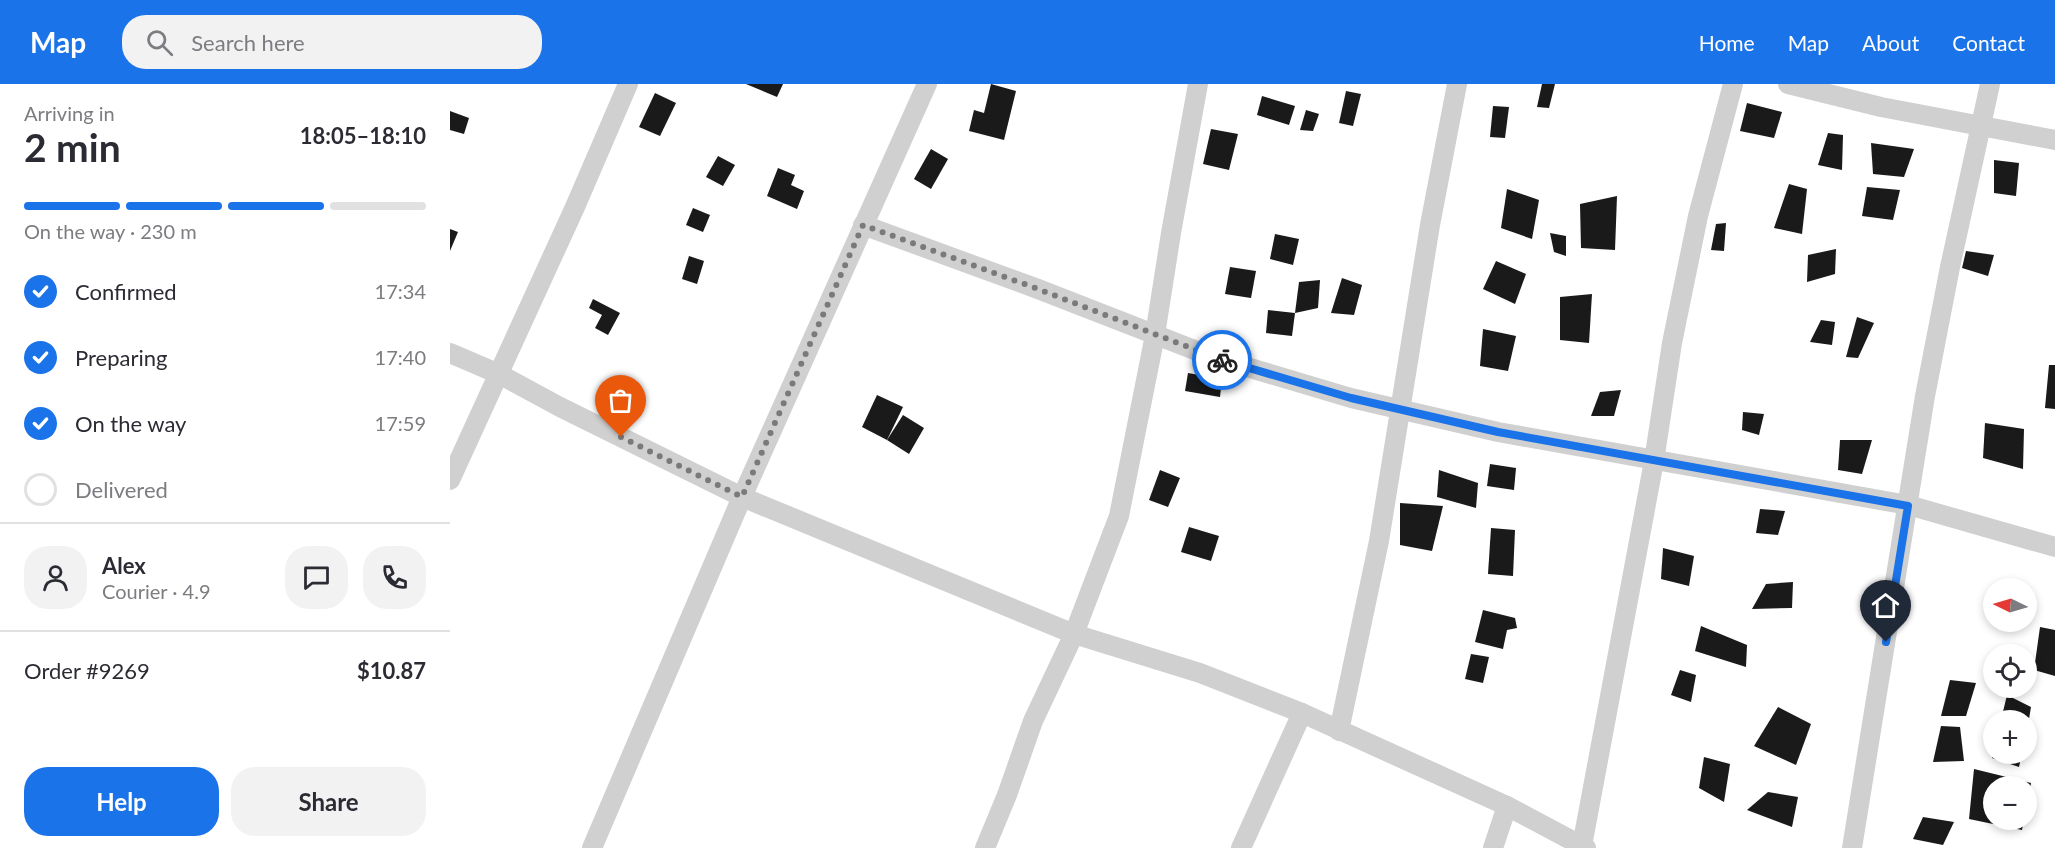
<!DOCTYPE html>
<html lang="en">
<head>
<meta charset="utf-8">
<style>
	body { margin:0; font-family:Lato,sans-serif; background:#f2f2f3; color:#2b2b33; height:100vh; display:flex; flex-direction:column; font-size:22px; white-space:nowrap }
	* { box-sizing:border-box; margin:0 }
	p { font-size:20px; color:#7c7c81 }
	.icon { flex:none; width:33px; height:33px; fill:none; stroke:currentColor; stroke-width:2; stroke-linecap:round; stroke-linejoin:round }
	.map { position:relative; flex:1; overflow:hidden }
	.side { display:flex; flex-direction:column; background:#fff; width:450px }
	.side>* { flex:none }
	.needle { width:39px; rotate:275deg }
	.tools { position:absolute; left:1533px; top:494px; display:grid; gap:12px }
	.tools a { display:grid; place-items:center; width:54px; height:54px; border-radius:50%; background:#fff; box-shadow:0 3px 9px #0003; font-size:30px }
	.pin { position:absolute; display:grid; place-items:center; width:51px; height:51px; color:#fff; margin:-62px -26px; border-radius:50% 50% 50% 0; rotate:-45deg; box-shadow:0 0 6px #0007 }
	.pin .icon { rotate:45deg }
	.courier { position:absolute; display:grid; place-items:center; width:60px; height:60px; margin:-30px; border:4px solid #1a73e8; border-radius:50%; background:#fff; color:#222; box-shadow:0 2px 8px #0007 }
	.head em { font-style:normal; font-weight:700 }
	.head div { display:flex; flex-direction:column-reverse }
	.head { display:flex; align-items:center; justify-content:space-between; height:102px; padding:0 24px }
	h1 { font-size:39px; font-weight:700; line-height:45px }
	.bar { display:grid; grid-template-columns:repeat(4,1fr); gap:9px 6px; align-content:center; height:72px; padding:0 24px }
	.bar i { height:8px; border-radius:4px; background:#e1e1e2 }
	.bar .current { background:#1a73e8 }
	.bar p { grid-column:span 4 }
	.line { display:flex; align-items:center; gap:15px; padding:0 24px; border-top:2px solid #e1e1e2 }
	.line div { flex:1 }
	.round { display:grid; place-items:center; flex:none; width:63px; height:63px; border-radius:24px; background:#f2f2f3 }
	ol { padding:0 24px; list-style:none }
	li { display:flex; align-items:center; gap:18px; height:66px }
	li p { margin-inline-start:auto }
	li .icon { padding:6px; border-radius:50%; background:#1a73e8; color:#fff; stroke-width:4 }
	li:last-child { color:#7c7c81 }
	li i { width:33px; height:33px; border:3px solid #e1e1e2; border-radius:50% }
	.cta { display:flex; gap:12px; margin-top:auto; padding:12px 24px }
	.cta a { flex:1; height:69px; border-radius:24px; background:#1a73e8; color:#fff; font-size:24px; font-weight:700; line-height:69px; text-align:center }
	.cta a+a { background:#f2f2f3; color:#2b2b33 }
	header { display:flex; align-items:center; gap:36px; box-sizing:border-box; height:84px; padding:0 30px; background:#1a73e8; color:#fff }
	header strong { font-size:28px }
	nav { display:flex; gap:33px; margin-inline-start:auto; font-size:21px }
	.search { width:420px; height:54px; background:#f2f2f3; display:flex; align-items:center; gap:15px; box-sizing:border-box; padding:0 21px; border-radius:24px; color:#7c7c81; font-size:22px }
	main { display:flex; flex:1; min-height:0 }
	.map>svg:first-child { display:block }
	.building { fill:#1a1a1a }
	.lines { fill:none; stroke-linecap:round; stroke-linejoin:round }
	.street { stroke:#d0d0d0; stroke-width:20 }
	.done { stroke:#7a7a7a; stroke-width:6; stroke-dasharray:0 10.8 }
	.route { stroke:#1a73e8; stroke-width:8 }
</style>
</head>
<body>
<header>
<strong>Map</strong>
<div class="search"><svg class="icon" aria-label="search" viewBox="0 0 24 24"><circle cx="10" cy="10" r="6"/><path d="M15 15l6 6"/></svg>Search here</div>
<nav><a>Home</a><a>Map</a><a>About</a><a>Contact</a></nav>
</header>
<main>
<section class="side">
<div class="head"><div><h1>2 min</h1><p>Arriving in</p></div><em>18:05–18:10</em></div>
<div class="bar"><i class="current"></i><i class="current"></i><i class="current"></i><i></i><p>On the way · 230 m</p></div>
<ol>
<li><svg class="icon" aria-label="check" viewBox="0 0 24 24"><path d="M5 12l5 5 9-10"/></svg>Confirmed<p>17:34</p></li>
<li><svg class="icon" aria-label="check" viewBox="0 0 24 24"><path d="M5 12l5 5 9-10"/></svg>Preparing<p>17:40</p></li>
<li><svg class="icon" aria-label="check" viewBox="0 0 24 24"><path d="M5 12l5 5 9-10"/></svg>On the way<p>17:59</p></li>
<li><i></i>Delivered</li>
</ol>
<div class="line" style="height:108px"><a class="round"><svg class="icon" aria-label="person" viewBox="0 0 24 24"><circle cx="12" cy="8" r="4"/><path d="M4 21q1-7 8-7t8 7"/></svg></a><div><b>Alex</b><p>Courier · 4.9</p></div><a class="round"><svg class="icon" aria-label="chat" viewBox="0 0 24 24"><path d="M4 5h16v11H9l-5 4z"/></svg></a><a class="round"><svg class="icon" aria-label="phone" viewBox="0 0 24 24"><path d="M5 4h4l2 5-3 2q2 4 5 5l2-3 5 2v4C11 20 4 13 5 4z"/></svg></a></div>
<div class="line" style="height:78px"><div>Order #9269</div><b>$10.87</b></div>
<div class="cta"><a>Help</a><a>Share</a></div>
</section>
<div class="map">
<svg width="1605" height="764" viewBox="0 0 1605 764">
	<rect width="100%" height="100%" fill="#fff"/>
	<g class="building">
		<path d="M296 0H333L327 13Z"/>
		<path d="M541 0 566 7 554 56 519 47 524 26 534 29Z"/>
		<path d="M1092 0H1105L1099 24 1087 23Z"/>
		<path d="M896 7 911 10 903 42 889 39Z"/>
		<path d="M205 9 226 19 210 52 189 43Z"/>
		<path d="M812 12 845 22 839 41 807 31Z"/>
		<path d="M1297 19 1332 28 1324 54 1290 47Z"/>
		<path d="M1043 22 1059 23 1055 54 1040 53Z"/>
		<path d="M856 26 869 30 863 47 850 46Z"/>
		<path d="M0 27 19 34 14 50 0 46Z"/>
		<path d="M761 45 788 50 779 86 753 80Z"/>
		<path d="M1378 49 1393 51 1392 86 1368 81Z"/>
		<path d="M1421 59 1464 65 1454 93 1423 90Z"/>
		<path d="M481 65 498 75 481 105 464 95Z"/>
		<path d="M268 72 285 81 273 102 256 93Z"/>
		<path d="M1544 76 1569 79 1566 112 1544 109Z"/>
		<path d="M328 84 345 91 341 101 354 107 347 125 317 112Z"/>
		<path d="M1339 100 1357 105 1352 150 1324 144Z"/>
		<path d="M1417 103 1450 106 1443 136 1412 132Z"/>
		<path d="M1057 105 1089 116 1082 155 1051 144Z"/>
		<path d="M1167 112 1165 166 1131 164 1130 120Z"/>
		<path d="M243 124 260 131 253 148 236 141Z"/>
		<path d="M1276 139 1274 167 1261 166 1266 140Z"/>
		<path d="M0 145 8 148 0 167Z"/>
		<path d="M1100 149 1116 152V172L1104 168Z"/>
		<path d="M825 150 849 155 843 181 820 175Z"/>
		<path d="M1386 165 1385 190 1357 198 1358 171Z"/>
		<path d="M1516 167 1544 171 1538 192 1512 184Z"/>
		<path d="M239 172 254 177 247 200 232 195Z"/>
		<path d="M1046 177 1076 190 1065 220 1033 205Z"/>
		<path d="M780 183 806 187 801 214 775 210Z"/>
		<path d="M892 194 912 201 904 231 881 229Z"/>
		<path d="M870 196 868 224 845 229 849 198Z"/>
		<path d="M1142 210 1139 259 1110 256V213Z"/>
		<path d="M143 215 170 229 158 251 145 244 152 231 139 224Z"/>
		<path d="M818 226 845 229 842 252 816 249Z"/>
		<path d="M1407 233 1424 239 1408 274 1396 273Z"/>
		<path d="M1371 236 1385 238 1382 261 1360 258Z"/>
		<path d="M1033 245 1066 252 1058 287 1030 282Z"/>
		<path d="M1599 281H1605V325L1595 324Z"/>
		<path d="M738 289 772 295 770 313 735 307Z"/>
		<path d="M1171 306 1164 332H1141L1150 308Z"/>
		<path d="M427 311 453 323 437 356 412 343Z"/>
		<path d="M1293 328 1314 330 1309 351 1292 346Z"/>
		<path d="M453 331 474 344 459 370 437 356Z"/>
		<path d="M1535 339 1574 345 1573 385 1533 374Z"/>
		<path d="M1390 356H1422L1412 390 1388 386Z"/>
		<path d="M1040 380 1066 384 1064 406 1037 402Z"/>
		<path d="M710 386 730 394 718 423 699 416Z"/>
		<path d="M989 386 1028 399 1026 424 987 413Z"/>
		<path d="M950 419 993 422 982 467 950 461Z"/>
		<path d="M1310 425 1335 427 1328 451 1306 449Z"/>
		<path d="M739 443 769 452 761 477 731 468Z"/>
		<path d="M1041 444 1065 446 1063 492 1038 490Z"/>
		<path d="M1213 464 1244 472 1239 502 1211 495Z"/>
		<path d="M1343 498 1342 524 1302 525 1316 500Z"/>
		<path d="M1033 526 1065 534 1067 544 1057 546 1053 565 1025 558Z"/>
		<path d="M1251 542 1297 561 1296 583 1245 567Z"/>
		<path d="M1590 543 1605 546V592L1584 586Z"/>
		<path d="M1021 570 1039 573 1033 599 1015 595Z"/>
		<path d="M1230 586 1246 591 1241 618 1221 611Z"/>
		<path d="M1500 596 1526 599 1516 632H1491Z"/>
		<path d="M1557 611 1581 623 1578 641 1576 636H1551Z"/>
		<path d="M1328 623 1361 640 1346 681 1304 662Z"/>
		<path d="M1491 642 1510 643 1514 677 1483 678Z"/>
		<path d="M1544 669H1572L1569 683 1542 674Z"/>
		<path d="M1254 673 1280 680 1274 718 1249 704Z"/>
		<path d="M1524 685 1581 699 1578 717 1576 702H1544V735H1574L1572 746 1519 735Z"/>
		<path d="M1318 708 1348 713 1342 743 1297 726Z"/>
		<path d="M1473 733 1504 738 1493 761 1463 755Z"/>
	</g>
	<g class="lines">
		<g class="street">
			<path d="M1338 0 1431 23 1605 56"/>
			<path d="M413 141 588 205 760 272 901 314 1048 348 1458 421 1605 463"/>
			<path d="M0 269 49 290 110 323 292 413 624 550 750 589 852 629 1057 722 1136 764"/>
			<path d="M0 396 125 123 178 0"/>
			<path d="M889 647 929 457 980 141 1007 0"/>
			<path d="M1132 762 1204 377 1222 259 1248 132 1283 0"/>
			<path d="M142 764 292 413 477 0"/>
			<path d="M535 764 557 711 583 637 624 550 669 432 705 251 721 149 748 0"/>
			<path d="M791 764 852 629"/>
			<path d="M1043 764 1057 722"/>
			<path d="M1402 764 1475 312 1500 183 1540 0"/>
		</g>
	</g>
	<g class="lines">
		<path class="done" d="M171 353 292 413 413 141 588 205 772 276"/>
		<path class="route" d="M772 276 901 314 1048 348 1458 422 1436 558"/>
	</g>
</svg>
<div class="tools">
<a><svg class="needle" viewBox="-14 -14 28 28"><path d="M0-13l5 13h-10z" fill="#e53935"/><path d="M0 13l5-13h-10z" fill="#7c7c81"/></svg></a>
<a><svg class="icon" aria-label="locate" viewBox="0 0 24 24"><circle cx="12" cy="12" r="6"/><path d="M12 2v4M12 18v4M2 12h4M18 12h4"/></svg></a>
<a>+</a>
<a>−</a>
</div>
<div class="pin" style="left:171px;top:353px;background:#ea580c"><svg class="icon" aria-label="bag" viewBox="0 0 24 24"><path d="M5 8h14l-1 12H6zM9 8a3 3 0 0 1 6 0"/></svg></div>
<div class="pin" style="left:1436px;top:558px;background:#1f2937"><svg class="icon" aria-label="home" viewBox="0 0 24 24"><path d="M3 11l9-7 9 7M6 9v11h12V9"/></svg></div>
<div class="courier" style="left:772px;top:276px"><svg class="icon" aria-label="bike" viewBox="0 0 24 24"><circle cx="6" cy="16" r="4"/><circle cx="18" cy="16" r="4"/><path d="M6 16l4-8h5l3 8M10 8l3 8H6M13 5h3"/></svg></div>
</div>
</main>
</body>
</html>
